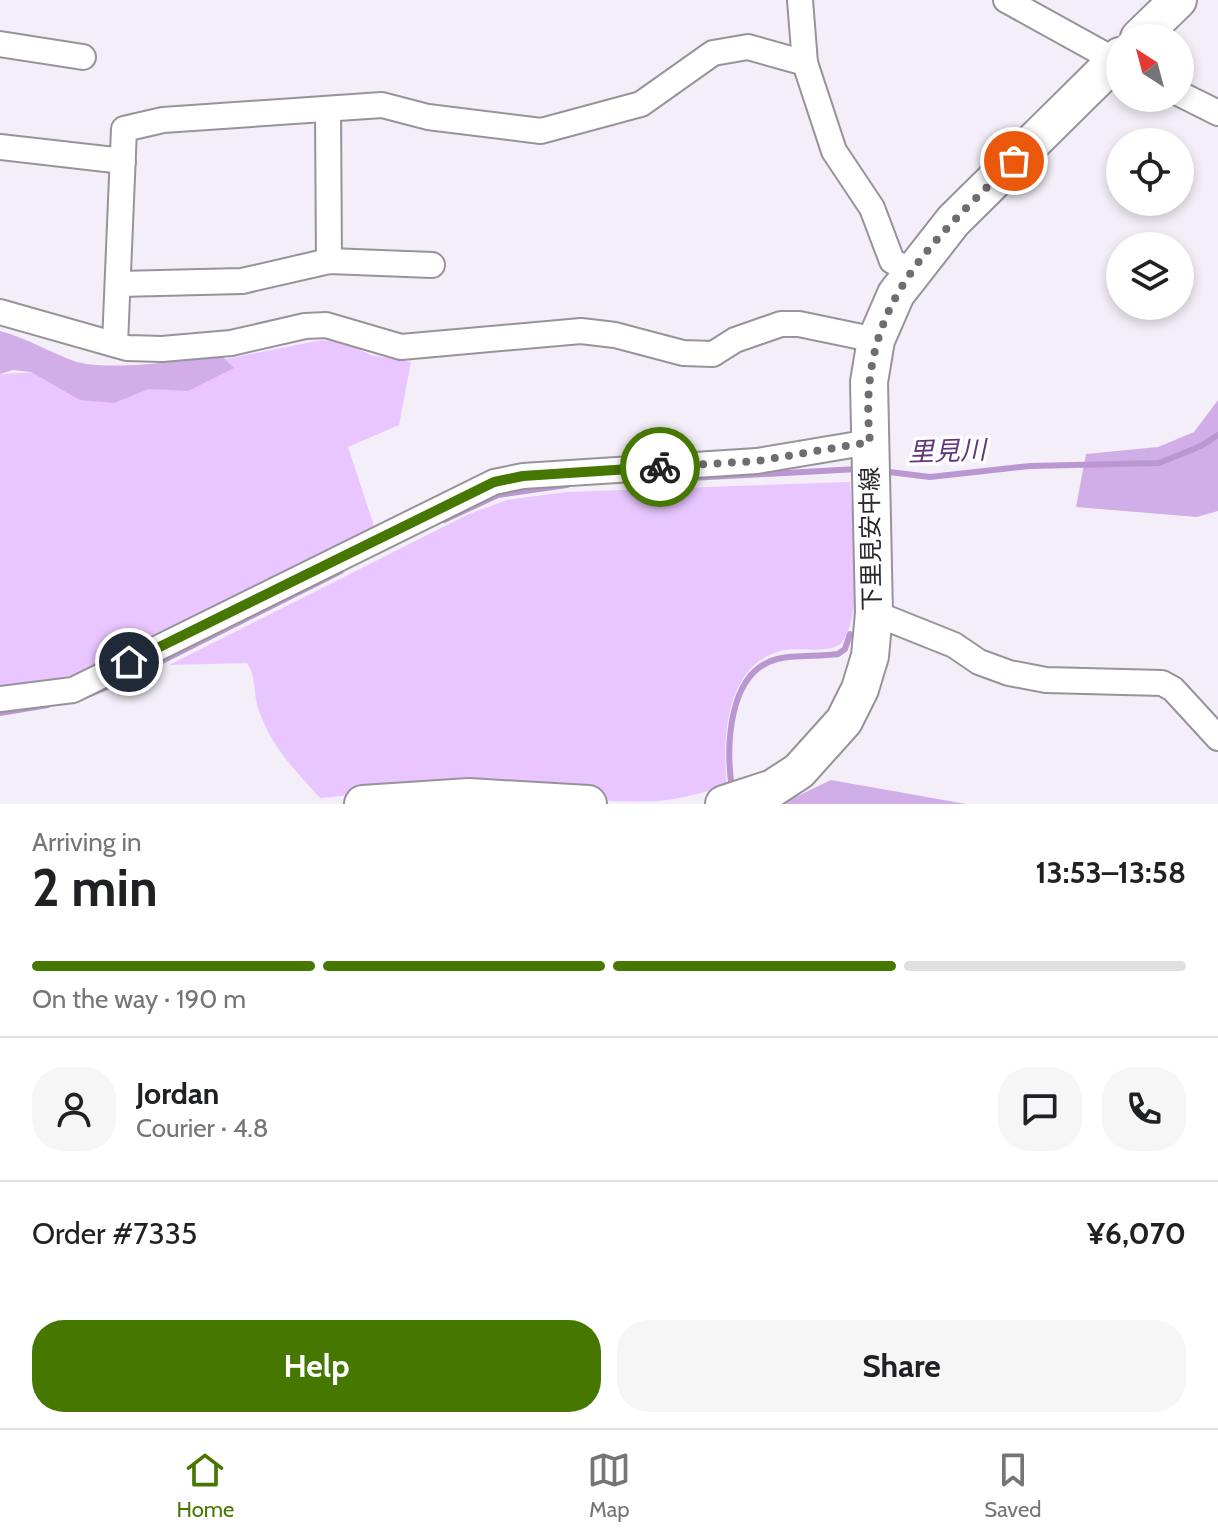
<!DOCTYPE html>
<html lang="en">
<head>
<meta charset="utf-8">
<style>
	body { margin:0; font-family:Cabin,"Noto Sans JP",sans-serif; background:#f6f6f6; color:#202124; height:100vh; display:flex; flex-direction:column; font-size:30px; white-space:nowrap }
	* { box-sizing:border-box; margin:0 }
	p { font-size:26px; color:#757577 }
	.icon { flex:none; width:44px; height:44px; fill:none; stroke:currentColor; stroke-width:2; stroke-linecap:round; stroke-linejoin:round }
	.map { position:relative; height:804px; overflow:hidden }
	.details { display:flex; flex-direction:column; background:#fff; flex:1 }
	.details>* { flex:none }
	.needle { width:52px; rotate:324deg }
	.controls { position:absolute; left:1106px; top:24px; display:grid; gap:16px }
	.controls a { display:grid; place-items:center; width:88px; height:88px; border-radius:50%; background:#fff; box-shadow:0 4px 12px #0003; font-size:40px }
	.pin { position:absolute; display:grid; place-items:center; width:68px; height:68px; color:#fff; margin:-34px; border:4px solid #fff; border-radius:50%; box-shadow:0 2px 8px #0007 }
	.courier { position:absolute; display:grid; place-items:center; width:80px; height:80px; margin:-40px; border:6px solid #467700; border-radius:50%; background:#fff; color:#222; box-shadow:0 2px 10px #0007 }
	.overview em { font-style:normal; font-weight:800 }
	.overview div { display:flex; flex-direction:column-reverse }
	.overview { display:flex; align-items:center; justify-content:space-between; height:136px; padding:0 32px }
	h1 { font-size:52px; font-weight:800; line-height:60px }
	.bar { display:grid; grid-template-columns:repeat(4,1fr); gap:12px 8px; align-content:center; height:96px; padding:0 32px }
	.bar i { height:10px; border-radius:6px; background:#e0e0e0 }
	.bar .selected { background:#467700 }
	.bar p { grid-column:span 4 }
	.line { display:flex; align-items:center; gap:20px; padding:0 32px; border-top:2px solid #e0e0e0 }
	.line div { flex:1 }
	.round { display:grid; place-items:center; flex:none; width:84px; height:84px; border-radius:32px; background:#f6f6f6 }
	.primary-button { display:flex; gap:16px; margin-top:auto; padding:16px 32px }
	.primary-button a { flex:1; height:92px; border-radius:32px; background:#467700; color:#fff; font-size:32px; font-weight:800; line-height:92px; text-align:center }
	.primary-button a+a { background:#f6f6f6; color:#202124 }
	.tab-bar { display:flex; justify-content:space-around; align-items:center; height:112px; border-top:2px solid #e0e0e0; background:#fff; font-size:22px; color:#757577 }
	.tab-bar a { display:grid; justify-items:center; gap:4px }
	.tab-bar .selected { color:#467700 }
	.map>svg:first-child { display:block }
	.green { fill:#e9c6ff }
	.forest { fill:#d2aee9 }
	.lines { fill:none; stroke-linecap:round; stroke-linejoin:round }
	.stream { stroke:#bb97d1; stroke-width:6 }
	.minor-casing { stroke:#98939b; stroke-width:28 }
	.secondary-casing { stroke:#98939b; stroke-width:40 }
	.minor { stroke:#fff; stroke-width:24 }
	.secondary { stroke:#fff; stroke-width:36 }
	.done { stroke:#6f6c72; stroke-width:8; stroke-dasharray:0 14.4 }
	.route { stroke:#467700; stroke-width:10 }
	.labels { text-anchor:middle; stroke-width:7; stroke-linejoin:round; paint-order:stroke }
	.street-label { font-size:24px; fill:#28262a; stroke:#fefdff }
	.water-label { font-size:26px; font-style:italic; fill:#62357b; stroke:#fefdff }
</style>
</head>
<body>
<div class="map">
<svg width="1218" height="804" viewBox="0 0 1218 804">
	<rect width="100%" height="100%" fill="#f3eef7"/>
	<g class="green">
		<path d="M321 340 345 343 371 355 411 362 399 425 348 447 376 532 78 680 0 694V374L196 365Z"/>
		<path d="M850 482C852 523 865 606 843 641 834 655 799 647 784 650 725 663 722 738 727 785 704 792 680 800 656 801 593 804 529 791 467 788 418 786 369 793 320 798 294 769 273 749 259 711 253 695 257 678 247 663L169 665 469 514 507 500 567 492Z"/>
	</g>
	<g class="forest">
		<path d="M0 331C27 338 49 352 74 361 107 372 186 360 222 356L234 368 188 391 149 389 114 403 80 400 31 372 13 370 0 374Z"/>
		<path d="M1218 400V511L1197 517 1076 507 1086 454 1158 447 1194 432Z"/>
		<path d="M831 780 966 804H781Z"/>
	</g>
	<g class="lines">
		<g class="stream">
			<path d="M881 471 930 477 1030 466 1159 463 1201 446 1218 435"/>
			<path d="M634 481 858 469"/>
			<path d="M444 520 498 495 567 485"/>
			<path d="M78 699 122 681 341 571"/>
			<path d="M0 713 48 705"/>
			<path d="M732 789C726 748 727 672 777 659 796 654 818 657 838 654L845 649 850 634"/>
		</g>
		<g class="minor-casing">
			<g id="minor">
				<path d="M800 0 805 63 834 151 872 208 892 261 911 271"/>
				<path d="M1006 0 1120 63"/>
				<path d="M0 44 83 57"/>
				<path d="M1180 94 1218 113"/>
				<path d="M328 110 329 261"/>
				<path d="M0 147 123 161"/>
				<path d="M119 284 242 281 329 261 432 265"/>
				<path d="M0 312 127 348 162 349 231 343 305 326 326 325 401 347 581 331 615 335 683 353 713 354 735 340 781 324H799L876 340"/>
				<path d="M115 344 124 129 163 120 382 105 428 117 541 131 641 104 713 53 748 47 805 63"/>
				<path d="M874 613 954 645 979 662 1009 673 1046 680 1162 683 1173 689 1218 738"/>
				<path d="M0 699 73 690 494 482 523 476 757 461 870 442"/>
			</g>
		</g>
		<g class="secondary-casing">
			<g id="secondary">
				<path d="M1139 38 1178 0"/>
				<path d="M363 804 469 797 588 804"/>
				<path d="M724 804 773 788 799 771 844 721 860 689 870 656 874 613 869 382 876 340 896 294 953 221 1120 56"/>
			</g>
		</g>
		<use href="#minor" class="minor"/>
		<use href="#secondary" class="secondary"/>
	</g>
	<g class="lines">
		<path class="done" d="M660 467 757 461 870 442C856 308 926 247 1014 161"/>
		<path class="route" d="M129 662 494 482 523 476 660 467"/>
	</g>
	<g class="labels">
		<g class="street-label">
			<text transform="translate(871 539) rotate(-91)" y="8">下里見安中線</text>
		</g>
		<g class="water-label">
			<text transform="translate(947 451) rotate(-2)" y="9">里見川</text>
		</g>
	</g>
</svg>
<div class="controls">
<a><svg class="needle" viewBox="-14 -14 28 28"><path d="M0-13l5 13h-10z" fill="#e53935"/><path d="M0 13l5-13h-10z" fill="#757577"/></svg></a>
<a><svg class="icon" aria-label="locate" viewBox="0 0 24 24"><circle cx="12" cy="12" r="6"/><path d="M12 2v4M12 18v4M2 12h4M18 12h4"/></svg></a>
<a><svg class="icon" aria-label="layers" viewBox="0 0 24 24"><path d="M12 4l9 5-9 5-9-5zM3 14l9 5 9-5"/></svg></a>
</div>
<div class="pin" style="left:1014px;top:161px;background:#ea580c"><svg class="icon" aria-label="bag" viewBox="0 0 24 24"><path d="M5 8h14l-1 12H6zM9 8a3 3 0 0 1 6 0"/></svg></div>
<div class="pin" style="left:129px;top:662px;background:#1f2937"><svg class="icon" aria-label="home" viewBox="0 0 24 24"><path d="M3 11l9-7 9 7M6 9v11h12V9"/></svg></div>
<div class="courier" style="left:660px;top:467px"><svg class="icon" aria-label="bike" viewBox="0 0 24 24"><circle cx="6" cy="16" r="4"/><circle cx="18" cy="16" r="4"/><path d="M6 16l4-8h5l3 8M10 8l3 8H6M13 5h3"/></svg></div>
</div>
<section class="details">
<div class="overview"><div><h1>2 min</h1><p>Arriving in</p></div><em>13:53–13:58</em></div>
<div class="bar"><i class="selected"></i><i class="selected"></i><i class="selected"></i><i></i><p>On the way · 190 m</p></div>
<div class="line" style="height:144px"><a class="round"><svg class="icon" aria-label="person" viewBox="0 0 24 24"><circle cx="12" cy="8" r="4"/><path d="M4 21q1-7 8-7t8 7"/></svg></a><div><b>Jordan</b><p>Courier · 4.8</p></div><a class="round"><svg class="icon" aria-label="chat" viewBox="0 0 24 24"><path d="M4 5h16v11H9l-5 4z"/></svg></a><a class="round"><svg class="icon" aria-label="phone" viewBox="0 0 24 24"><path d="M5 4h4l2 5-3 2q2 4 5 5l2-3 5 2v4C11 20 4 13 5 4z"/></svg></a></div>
<div class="line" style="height:104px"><div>Order #7335</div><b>¥6,070</b></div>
<div class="primary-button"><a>Help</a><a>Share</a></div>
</section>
<nav class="tab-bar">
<a class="selected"><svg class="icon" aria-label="home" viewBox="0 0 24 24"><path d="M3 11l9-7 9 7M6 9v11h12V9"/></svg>Home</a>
<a><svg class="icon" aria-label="map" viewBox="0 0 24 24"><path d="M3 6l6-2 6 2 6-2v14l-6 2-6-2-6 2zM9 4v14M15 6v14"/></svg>Map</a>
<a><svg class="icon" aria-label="saved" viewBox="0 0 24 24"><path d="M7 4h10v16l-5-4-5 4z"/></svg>Saved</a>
</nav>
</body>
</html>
